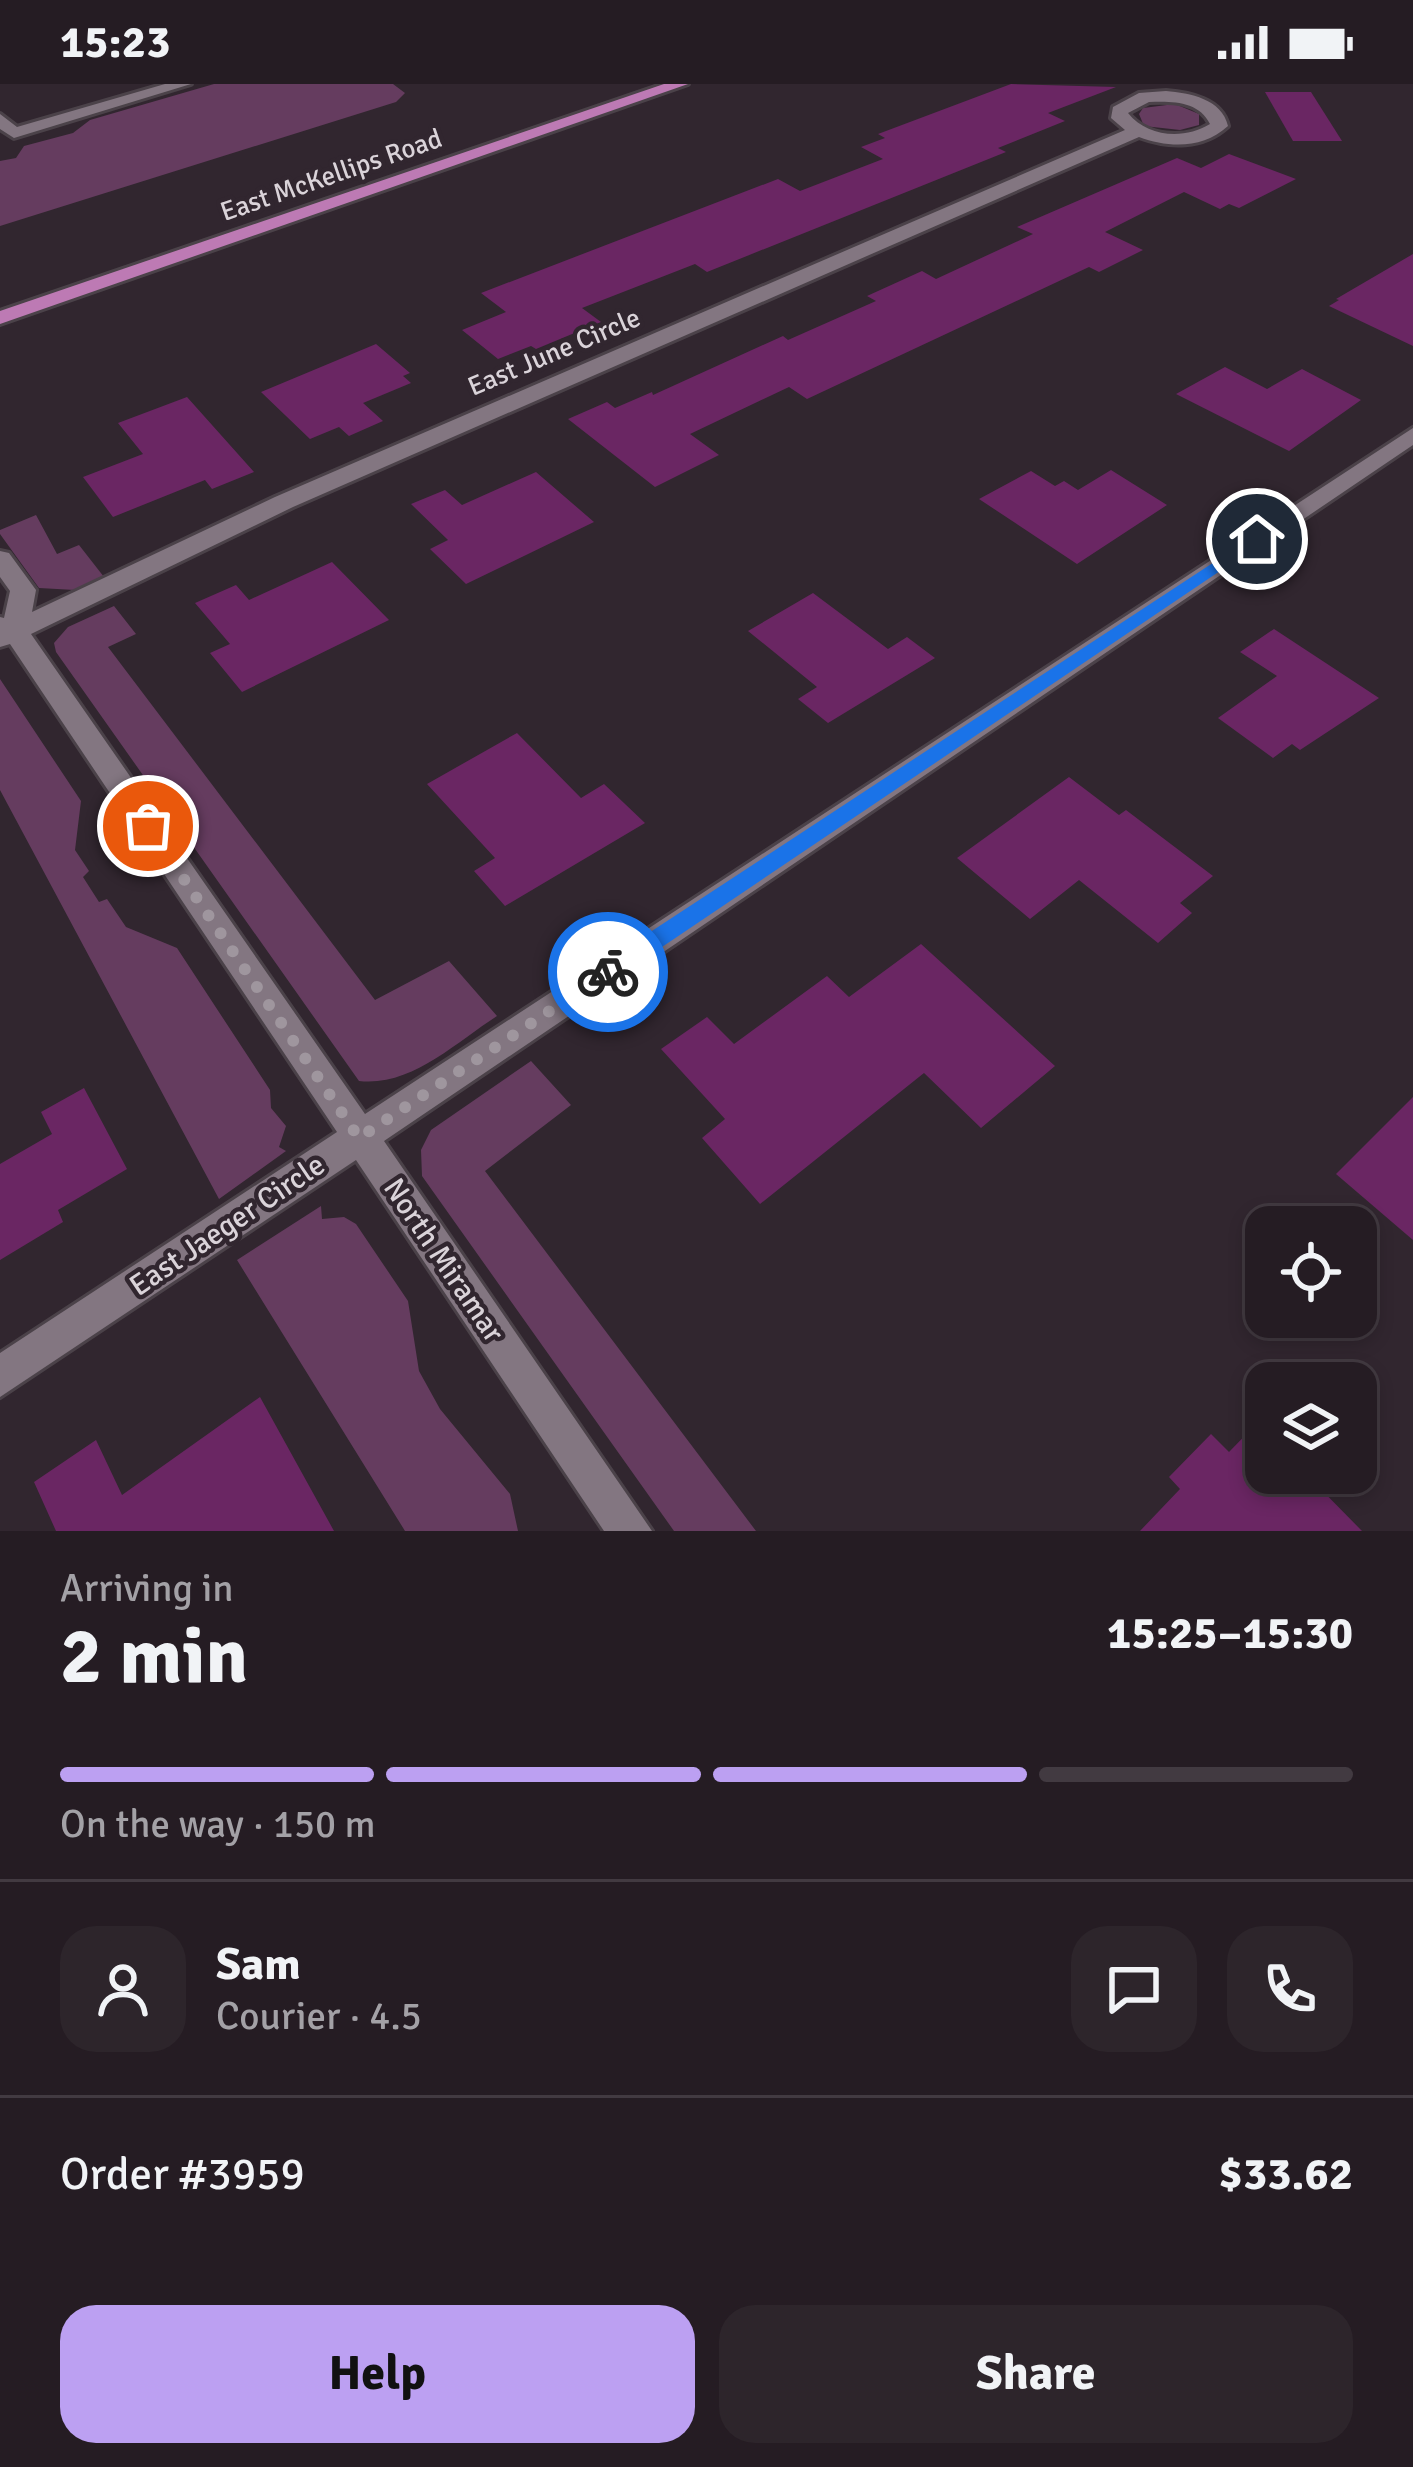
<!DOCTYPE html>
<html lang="en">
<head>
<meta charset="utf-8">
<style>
	body { margin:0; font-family:Signika,sans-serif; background:#2d252b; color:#f1f3f6; height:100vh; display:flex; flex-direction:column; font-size:45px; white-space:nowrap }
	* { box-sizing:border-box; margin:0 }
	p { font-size:39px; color:#a3a1a6 }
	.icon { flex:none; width:66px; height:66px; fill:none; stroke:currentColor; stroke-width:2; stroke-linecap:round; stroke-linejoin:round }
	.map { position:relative; height:1447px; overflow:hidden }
	.details { display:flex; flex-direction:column; background:#251c23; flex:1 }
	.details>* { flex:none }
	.fabs { position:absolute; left:1245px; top:1122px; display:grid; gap:24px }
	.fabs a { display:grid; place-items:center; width:132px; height:132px; border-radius:24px; background:#251c23; box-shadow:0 6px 18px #0003,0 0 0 3px #423a41; font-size:60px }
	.pin { position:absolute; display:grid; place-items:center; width:102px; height:102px; color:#fff; margin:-51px; border:6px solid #fff; border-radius:50%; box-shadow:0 3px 12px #0007 }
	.courier { position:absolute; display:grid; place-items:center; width:120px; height:120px; margin:-60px; border:9px solid #1a73e8; border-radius:50%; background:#fff; color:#222; box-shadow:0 3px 15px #0007 }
	.summary em { font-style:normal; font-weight:700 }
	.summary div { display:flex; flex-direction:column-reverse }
	.summary { display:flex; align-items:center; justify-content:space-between; height:204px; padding:0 60px }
	h1 { font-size:78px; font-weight:700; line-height:90px }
	.bar { display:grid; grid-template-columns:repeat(4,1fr); gap:18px 12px; align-content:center; height:144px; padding:0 60px }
	.bar i { height:15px; border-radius:9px; background:#423a41 }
	.bar .on { background:#bca0f2 }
	.bar p { grid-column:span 4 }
	.line { display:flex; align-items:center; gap:30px; padding:0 60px; border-top:3px solid #423a41 }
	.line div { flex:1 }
	.round { display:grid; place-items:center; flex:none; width:126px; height:126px; border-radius:36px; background:#2d252b }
	.button { display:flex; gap:24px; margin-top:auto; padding:24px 60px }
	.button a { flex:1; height:138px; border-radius:36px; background:#bca0f2; color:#111; font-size:48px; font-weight:700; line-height:138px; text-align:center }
	.button a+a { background:#2d252b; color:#f1f3f6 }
	.status { display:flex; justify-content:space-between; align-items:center; height:84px; padding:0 60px; background:#251c23; direction:ltr }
	.status svg { height:33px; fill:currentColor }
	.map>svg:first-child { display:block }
	.green { fill:#653c5f }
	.building { fill:#6a2663 }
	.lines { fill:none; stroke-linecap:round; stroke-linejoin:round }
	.minor-casing { stroke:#4b4249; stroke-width:6 }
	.major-casing { stroke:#4b4249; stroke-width:6 }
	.minor { fill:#837681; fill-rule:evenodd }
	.major { fill:#bd7ab4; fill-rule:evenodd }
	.route { fill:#1a73e8 }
	.done { stroke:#9f969e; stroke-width:12; stroke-dasharray:0 21.6 }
	.labels { text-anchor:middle; stroke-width:9; stroke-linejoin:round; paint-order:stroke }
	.far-street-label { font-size:27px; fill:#dad3d9; stroke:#31262f }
	.street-label { font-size:30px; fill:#dad3d9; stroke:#31262f }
</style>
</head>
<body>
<div class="status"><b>15:23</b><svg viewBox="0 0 49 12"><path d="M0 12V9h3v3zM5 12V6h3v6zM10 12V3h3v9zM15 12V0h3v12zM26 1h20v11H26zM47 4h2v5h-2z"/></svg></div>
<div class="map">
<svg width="1413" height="1447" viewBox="0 0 1413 1447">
	<rect width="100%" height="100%" fill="#31262f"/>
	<g class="green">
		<path d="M214 0H393L405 9 396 18 0 142V77L16 74 24 62 73 49 90 36Z"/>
		<path d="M1175 20 1199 30V41L1180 46 1144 42 1139 30 1143 24Z"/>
		<path d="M36 431 57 470 79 461 104 493 75 506 39 504 0 450V446Z"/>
		<path d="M114 522 136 550 108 563 375 916 449 877 497 932C455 959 411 1003 359 997L56 568 54 559 68 543Z"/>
		<path d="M0 595 81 717 75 766 89 787 83 793 99 818 107 815 126 843 177 864 270 1006 271 1024 286 1042 279 1063 286 1067 219 1115 0 706Z"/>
		<path d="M531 977 571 1021 485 1087 756 1447H674L422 1092 421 1066 431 1046Z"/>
		<path d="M321 1122 322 1135 344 1133 356 1140 408 1217 419 1287 440 1325 510 1410 518 1447H405L237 1176Z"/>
	</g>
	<g class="building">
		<path d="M1011 0 1116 3 1048 29 1065 37 998 64 1006 68 707 188 695 180 582 224 601 238 536 265 531 262 498 275 462 246 506 228 481 209 778 95 800 107 883 75 861 63 885 54 878 50Z"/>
		<path d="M1265 8H1311L1342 57H1293Z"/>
		<path d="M1229 70 1296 95 1239 124 1229 120 1220 125 1184 108 1105 148 1143 166 1099 188 1089 183 807 315 789 303 690 350 719 371 655 403 568 335 607 318 615 324 652 308 653 311 783 252 788 256 876 217 867 212 922 187 936 195 1033 150 1017 143 1177 74 1201 84Z"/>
		<path d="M1413 170V262L1329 222 1339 216 1336 215Z"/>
		<path d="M376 260 410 289 403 292 411 299 363 319 383 337 349 352 339 343 310 355 261 308Z"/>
		<path d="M1225 283 1267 305 1302 285 1361 316 1289 367 1176 310Z"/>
		<path d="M187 313 254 388 212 405 205 396 113 433 83 393 143 370 118 339Z"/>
		<path d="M1111 386 1167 421 1077 480 979 415 1031 387 1055 402 1064 397 1078 406Z"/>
		<path d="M536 388 594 438 466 500 430 465 448 456 411 420 445 406 462 421Z"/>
		<path d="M332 478 389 536 242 608 210 569 230 560 195 519 236 501 249 516Z"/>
		<path d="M813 509 888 565 907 553 935 574 828 639 798 615 817 603 748 547Z"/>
		<path d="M1274 545 1379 614 1300 666 1292 660 1273 674 1218 634 1277 592 1240 568Z"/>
		<path d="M517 649 581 714 604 700 645 739 505 822 474 787 495 774 427 700Z"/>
		<path d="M1069 693 1119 731 1126 726 1213 792 1180 819 1192 829 1158 859 1079 796 1030 835 957 774Z"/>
		<path d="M921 860 1055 982 981 1044 924 989 760 1120 702 1054 725 1035 661 965 707 933 734 960 827 892 849 913Z"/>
		<path d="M84 1004 127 1085 58 1126 63 1138 0 1176V1080L52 1050 41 1028Z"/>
		<path d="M1413 1013V1156L1336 1090Z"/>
		<path d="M260 1313 334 1447H56L34 1398 96 1356 122 1411Z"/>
		<path d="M1266 1330V1389H1305L1362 1447H1140L1180 1405 1169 1393 1211 1350 1229 1368Z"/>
	</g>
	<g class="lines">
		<g class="minor-casing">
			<g id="minor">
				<path d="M165 0H191L14 54 0 45V30L17 43Z"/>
				<path d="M1166 7C1190 9 1222 15 1228 42 1203 65 1169 64 1139 53L293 423 31 550 365 1030 1413 344V361L384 1057 652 1447H604L356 1076 0 1313V1269L337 1048 10 560 0 563V533L4 534 10 507 0 493V467L9 469 36 506 32 528 275 413 1125 46 1111 34 1113 23 1139 9ZM1149 18C1172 17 1199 17 1210 40 1184 56 1147 53 1128 29Z"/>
			</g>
		</g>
		<g class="major-casing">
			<path id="major" d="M664 0H688L0 240V227Z"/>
		</g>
		<use href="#minor" class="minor"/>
		<use href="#major" class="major"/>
	</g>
	<path class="route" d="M1257 450 1265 455 1263 458 616 894H600V881Z"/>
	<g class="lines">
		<path class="done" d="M148 742 359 1054 608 888"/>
	</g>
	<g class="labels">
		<g class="far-street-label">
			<text transform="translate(331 91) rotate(-19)" y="9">East McKellips Road</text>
			<text transform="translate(554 268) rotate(-23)" y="9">East June Circle</text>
		</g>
		<g class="street-label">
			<text transform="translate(227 1141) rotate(-34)" y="10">East Jaeger Circle</text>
			<text transform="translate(444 1176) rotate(56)" y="10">North Miramar</text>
		</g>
	</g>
</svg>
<div class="fabs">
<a><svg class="icon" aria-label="locate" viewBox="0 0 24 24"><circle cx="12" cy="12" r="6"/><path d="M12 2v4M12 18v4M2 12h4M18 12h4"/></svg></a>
<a><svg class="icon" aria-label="layers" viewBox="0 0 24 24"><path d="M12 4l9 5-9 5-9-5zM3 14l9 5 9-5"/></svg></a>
</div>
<div class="pin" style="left:148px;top:742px;background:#ea580c"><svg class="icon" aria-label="bag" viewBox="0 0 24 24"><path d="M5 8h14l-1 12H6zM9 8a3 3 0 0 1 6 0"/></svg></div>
<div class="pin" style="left:1257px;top:455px;background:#1f2937"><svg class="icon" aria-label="home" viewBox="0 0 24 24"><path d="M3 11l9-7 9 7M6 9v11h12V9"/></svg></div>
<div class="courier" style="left:608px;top:888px"><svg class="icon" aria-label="bike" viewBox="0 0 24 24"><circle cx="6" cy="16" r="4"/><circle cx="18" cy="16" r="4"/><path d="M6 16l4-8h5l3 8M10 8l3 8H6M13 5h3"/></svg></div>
</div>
<section class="details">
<div class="summary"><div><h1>2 min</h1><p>Arriving in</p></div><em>15:25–15:30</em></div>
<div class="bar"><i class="on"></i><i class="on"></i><i class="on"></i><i></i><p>On the way · 150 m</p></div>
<div class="line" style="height:216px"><a class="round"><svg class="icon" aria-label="person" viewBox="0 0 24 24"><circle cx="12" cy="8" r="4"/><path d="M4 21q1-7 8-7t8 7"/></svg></a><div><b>Sam</b><p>Courier · 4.5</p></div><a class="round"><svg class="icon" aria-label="chat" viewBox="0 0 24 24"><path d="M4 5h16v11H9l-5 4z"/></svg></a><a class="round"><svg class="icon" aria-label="phone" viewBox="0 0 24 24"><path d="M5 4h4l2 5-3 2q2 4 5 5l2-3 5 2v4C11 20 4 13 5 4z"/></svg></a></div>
<div class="line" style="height:156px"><div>Order #3959</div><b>$33.62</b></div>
<div class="button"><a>Help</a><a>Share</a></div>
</section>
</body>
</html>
